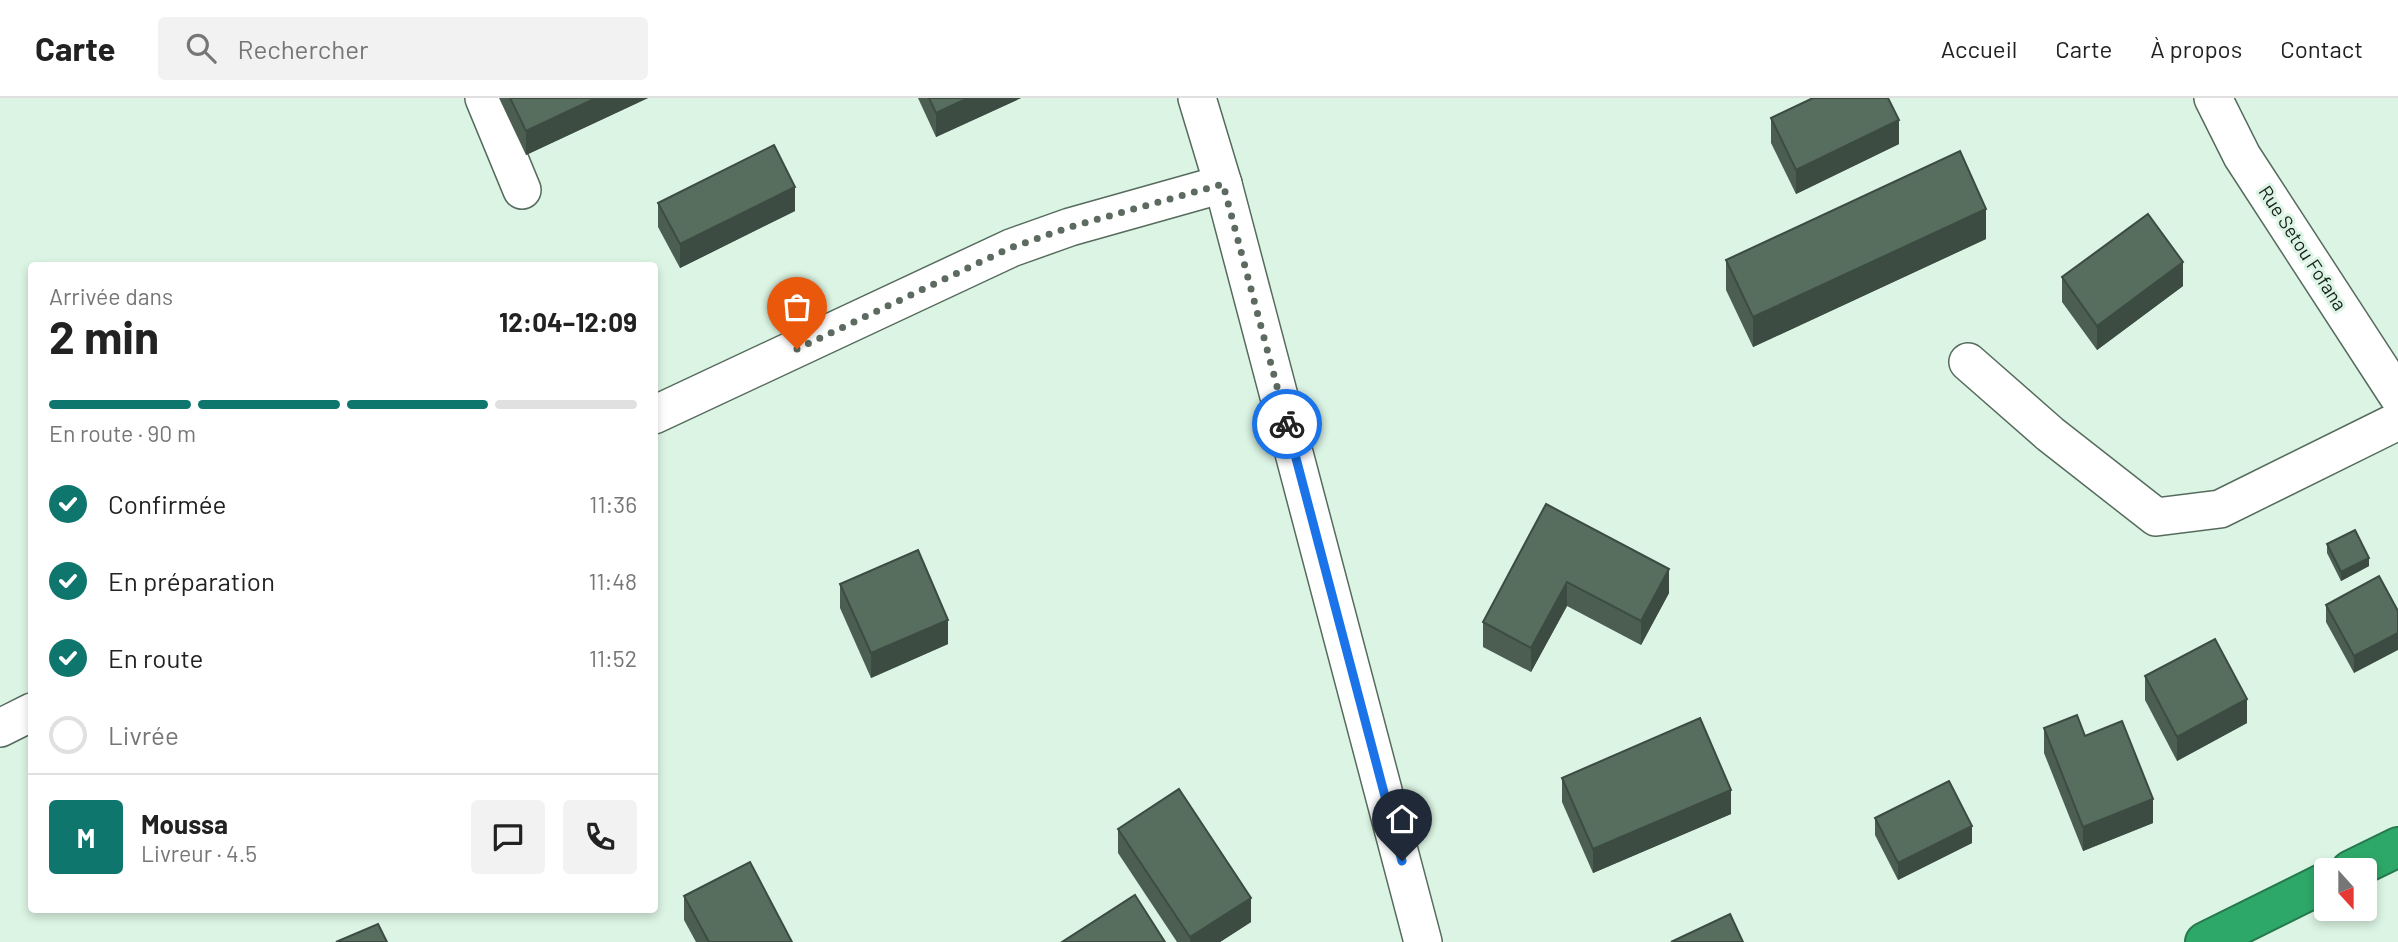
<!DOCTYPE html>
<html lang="fr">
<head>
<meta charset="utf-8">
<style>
	body { margin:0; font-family:Barlow,sans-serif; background:#f2f2f2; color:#222; height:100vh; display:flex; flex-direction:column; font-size:26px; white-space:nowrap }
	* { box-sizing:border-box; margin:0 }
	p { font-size:23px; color:#767676 }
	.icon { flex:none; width:38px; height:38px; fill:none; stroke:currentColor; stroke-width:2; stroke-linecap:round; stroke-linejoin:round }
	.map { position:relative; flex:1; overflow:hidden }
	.details { position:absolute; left:28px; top:164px; width:630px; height:651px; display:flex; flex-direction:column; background:#fff; border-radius:7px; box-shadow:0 4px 10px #0003 }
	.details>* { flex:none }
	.needle { width:46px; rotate:159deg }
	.buttons { position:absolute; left:2314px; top:760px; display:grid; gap:14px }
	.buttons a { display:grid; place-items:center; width:63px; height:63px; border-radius:7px; background:#fff; box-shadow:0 4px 10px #0003; font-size:35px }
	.pin { position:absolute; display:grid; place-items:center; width:60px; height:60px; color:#fff; margin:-72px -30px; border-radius:50% 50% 50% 0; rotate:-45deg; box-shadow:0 0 7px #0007 }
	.pin .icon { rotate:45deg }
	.courier { position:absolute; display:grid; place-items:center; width:70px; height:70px; margin:-35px; border:5px solid #1a73e8; border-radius:50%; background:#fff; color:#222; box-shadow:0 2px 9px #0007 }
	.head em { font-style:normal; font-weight:700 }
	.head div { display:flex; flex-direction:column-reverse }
	.head { display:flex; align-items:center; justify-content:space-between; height:119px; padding:0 21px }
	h1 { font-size:46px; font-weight:700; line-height:52px }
	.bar { display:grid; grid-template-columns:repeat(4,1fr); gap:10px 7px; align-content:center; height:84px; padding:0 21px }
	.bar i { height:9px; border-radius:5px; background:#e0e0e0 }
	.bar .on { background:#0f766e }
	.bar p { grid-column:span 4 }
	.line { display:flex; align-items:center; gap:18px; padding:0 21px; border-top:2px solid #e0e0e0 }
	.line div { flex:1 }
	.round { display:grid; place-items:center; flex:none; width:74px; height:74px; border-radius:7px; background:#f2f2f2 }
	ol { padding:0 21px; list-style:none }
	li { display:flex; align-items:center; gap:21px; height:77px }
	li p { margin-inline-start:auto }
	li .icon { padding:7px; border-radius:50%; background:#0f766e; color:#fff; stroke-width:4 }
	li:last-child { color:#767676 }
	li i { width:38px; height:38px; border:4px solid #e0e0e0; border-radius:50% }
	header { display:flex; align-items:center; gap:42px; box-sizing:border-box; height:98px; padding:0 35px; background:#fff; border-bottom:2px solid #e0e0e0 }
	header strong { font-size:33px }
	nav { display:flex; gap:38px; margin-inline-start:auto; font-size:24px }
	.search { width:490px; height:63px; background:#f2f2f2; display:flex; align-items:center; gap:18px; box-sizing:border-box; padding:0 24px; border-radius:7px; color:#767676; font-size:26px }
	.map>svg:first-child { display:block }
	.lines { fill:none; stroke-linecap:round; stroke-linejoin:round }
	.minor-casing { stroke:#566b5d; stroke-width:40 }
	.highway-casing { stroke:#26784d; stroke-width:42 }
	.minor { stroke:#fff; stroke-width:37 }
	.highway { stroke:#2ea869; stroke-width:38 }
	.wall { fill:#4b5e51 }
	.shaded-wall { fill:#3d4c42 }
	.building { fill:#576d5e; stroke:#3d4c42; stroke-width:2 }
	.done { stroke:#5c6a60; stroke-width:7; stroke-dasharray:0 12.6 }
	.route { stroke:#1a73e8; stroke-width:9 }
	.labels { text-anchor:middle; stroke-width:6; stroke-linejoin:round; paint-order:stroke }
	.street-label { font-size:19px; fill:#171f1a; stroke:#dbf4e3 }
</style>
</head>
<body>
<header>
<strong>Carte</strong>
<div class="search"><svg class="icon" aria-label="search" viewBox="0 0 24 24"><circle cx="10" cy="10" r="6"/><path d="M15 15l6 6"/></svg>Rechercher</div>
<nav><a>Accueil</a><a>Carte</a><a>À propos</a><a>Contact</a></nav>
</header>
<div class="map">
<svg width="2398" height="844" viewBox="0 0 2398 844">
	<rect width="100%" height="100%" fill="#dbf4e3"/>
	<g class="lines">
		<g class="minor-casing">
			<g id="minor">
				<path d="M484 0 522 92"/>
				<path d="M1197 0 1223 86 1423 844"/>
				<path d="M2213 0 2242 58 2398 298"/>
				<path d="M1968 264 2050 336 2156 419 2220 411 2398 323"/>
				<path d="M654 317 1011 150 1070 129 1223 86"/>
				<path d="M0 630 32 614"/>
			</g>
		</g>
		<g class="highway-casing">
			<g id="highway">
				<path d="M2351 772 2398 749"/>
				<path d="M2205 844 2326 784"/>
			</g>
		</g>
		<use href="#minor" class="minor"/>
		<use href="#highway" class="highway"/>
	</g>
	<g class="wall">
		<path d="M499 0H648L526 57Z"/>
		<path d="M918 0H1021L936 39Z"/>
		<path d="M1771 20 1899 46 1796 96 1771 45Z"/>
		<path d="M658 105 795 113 680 170 658 129Z"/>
		<path d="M1986 141 1753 249 1726 192V162Z"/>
		<path d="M2062 179 2183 188 2097 252 2062 204Z"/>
		<path d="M1546 406 1669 495 1641 547 1567 508 1531 574 1483 549V524Z"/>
		<path d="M2327 446 2369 468 2341 483 2327 455Z"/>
		<path d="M840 486 948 546 871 580 840 510Z"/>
		<path d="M2326 507 2398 513 2354 575 2326 524Z"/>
		<path d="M2145 578 2247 625 2177 663 2145 602Z"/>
		<path d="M2044 630 2085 638 2153 725 2083 753 2044 655Z"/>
		<path d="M1562 680 1731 716 1593 775 1562 704Z"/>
		<path d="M1875 720 1972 745 1898 782 1875 737Z"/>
		<path d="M1118 731 1251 824 1220 844H1177L1118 755Z"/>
		<path d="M684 798 792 844H696L684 822Z"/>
	</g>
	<g class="shaded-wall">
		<path d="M596 0H648L526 57V33Z"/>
		<path d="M968 0H1021L936 39V15Z"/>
		<path d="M1899 22V46L1796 96V72Z"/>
		<path d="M795 89V113L680 170V146Z"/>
		<path d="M1986 111V141L1753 249V219Z"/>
		<path d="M2183 164V188L2097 252V228Z"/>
		<path d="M2369 460V468L2341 483V474Z"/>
		<path d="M1669 471V495L1641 547V523Z"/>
		<path d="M1567 484V508L1531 574V550Z"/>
		<path d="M948 522V546L871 580V555Z"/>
		<path d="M2398 535V552L2354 575V558Z"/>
		<path d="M2247 601V625L2177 663V639Z"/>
		<path d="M1731 692V716L1593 775V751Z"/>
		<path d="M2153 701V725L2083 753V729Z"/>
		<path d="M1972 728V745L1898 782V765Z"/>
		<path d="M1251 800V824L1220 844H1190V839Z"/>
	</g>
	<g class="building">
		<path d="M510 0H596L526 33Z"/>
		<path d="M929 0H968L936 15Z"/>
		<path d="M1813 0H1888L1899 22 1796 72 1771 20Z"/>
		<path d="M774 47 795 89 680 146 658 105Z"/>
		<path d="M1960 53 1986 111 1753 219 1726 162Z"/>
		<path d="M2148 116 2183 164 2097 228 2062 179Z"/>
		<path d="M1546 406 1669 471 1641 523 1567 484 1531 550 1483 524Z"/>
		<path d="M2355 432 2369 460 2341 474 2327 446Z"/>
		<path d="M918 452 948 522 871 555 840 486Z"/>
		<path d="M2379 478 2398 513V535L2354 558 2326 507Z"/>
		<path d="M2215 541 2247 601 2177 639 2145 578Z"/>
		<path d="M2077 617 2085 638 2122 623 2153 701 2083 729 2044 630Z"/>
		<path d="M1700 620 1731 692 1593 751 1562 680Z"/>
		<path d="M1949 683 1972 728 1898 765 1875 720Z"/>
		<path d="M1179 691 1251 800 1190 839 1118 731Z"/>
		<path d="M750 764 792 844H709L684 798Z"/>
		<path d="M1135 797 1165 844H1062Z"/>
		<path d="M1730 816 1743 844H1671Z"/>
		<path d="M378 826 387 844H336Z"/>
	</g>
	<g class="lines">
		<path class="done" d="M797 251 1010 150 1070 129 1223 86 1287 326"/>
		<path class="route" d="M1287 326 1402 763"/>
	</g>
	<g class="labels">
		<g class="street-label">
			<text transform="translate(2303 150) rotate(57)" y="7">Rue Setou Fofana</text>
		</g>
	</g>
</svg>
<div class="buttons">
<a><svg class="needle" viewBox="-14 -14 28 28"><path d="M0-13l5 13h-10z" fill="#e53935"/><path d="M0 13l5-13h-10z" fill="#767676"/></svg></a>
</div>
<div class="pin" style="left:797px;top:251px;background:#ea580c"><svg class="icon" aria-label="bag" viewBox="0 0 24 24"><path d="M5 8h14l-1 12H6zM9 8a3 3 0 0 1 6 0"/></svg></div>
<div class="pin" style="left:1402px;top:763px;background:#1f2937"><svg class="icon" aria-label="home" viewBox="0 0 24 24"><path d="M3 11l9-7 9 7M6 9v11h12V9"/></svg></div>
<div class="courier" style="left:1287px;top:326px"><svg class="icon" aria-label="bike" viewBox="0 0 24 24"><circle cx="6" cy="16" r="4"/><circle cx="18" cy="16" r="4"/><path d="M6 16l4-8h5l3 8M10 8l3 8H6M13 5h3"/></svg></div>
<section class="details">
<div class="head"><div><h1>2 min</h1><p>Arrivée dans</p></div><em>12:04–12:09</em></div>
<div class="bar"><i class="on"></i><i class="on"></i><i class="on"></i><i></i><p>En route · 90 m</p></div>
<ol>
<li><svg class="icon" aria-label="check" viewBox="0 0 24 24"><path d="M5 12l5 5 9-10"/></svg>Confirmée<p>11:36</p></li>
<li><svg class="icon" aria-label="check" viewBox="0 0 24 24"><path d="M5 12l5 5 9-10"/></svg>En préparation<p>11:48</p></li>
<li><svg class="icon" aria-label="check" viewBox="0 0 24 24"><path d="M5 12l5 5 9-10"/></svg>En route<p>11:52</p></li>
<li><i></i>Livrée</li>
</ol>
<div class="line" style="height:126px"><b class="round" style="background:#0f766e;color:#fff">M</b><div><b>Moussa</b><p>Livreur · 4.5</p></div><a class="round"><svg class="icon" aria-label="chat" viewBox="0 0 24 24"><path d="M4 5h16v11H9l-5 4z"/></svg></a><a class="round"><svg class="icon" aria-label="phone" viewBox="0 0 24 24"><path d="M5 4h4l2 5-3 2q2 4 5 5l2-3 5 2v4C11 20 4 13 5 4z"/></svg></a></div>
</section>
</div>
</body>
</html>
